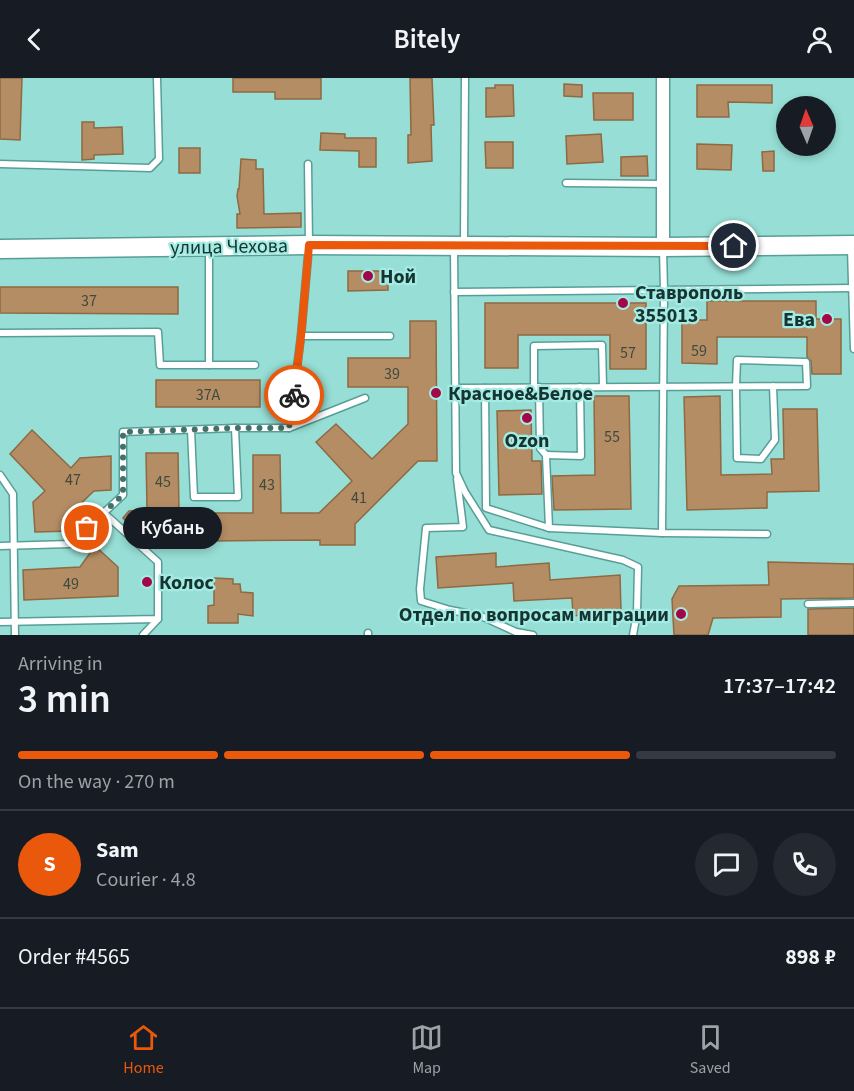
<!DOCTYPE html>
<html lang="en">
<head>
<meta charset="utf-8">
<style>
	body { margin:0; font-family:"Source Sans 3",sans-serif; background:#242831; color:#f1f3f6; height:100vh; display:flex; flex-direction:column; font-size:22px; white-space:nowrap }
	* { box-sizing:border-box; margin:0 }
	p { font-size:20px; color:#9ea1a6 }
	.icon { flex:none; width:33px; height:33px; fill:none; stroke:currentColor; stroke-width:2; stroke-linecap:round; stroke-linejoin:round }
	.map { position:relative; height:557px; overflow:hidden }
	.drawer { display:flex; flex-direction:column; background:#171b24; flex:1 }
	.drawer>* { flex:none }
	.needle { width:39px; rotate:358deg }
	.controls { position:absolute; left:776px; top:18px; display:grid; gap:12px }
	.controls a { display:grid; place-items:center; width:60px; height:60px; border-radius:50%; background:#171b24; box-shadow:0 3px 9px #0003; font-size:30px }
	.pin { position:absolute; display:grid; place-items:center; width:51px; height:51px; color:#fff; margin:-26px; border:3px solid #fff; border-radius:50%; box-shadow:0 2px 6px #0007 }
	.courier { position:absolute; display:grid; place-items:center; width:60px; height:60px; margin:-30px; border:4px solid #ea580c; border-radius:50%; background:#fff; color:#222; box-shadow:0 2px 8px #0007 }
	.bubble { position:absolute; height:42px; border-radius:21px; background:#171b24; box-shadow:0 3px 9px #0003; font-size:20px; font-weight:600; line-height:42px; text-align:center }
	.head em { font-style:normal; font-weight:600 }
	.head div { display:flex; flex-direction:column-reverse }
	.head { display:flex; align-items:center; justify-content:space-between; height:102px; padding:0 18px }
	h1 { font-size:39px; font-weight:600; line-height:45px }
	.bar { display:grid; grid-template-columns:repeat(4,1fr); gap:9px 6px; align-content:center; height:72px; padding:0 18px }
	.bar i { height:8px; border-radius:4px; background:#363941 }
	.bar .active { background:#ea580c }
	.bar p { grid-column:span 4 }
	.line { display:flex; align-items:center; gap:15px; padding:0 18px; border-top:2px solid #363941 }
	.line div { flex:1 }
	.round { display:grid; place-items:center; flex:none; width:63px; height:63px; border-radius:32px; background:#242831 }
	header { display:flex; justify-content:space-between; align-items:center; height:78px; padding:0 18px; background:#171b24; font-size:27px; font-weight:600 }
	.tab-bar { display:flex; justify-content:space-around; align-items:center; height:84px; border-top:2px solid #363941; background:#171b24; font-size:16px; color:#9ea1a6 }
	.tab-bar a { display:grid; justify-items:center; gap:3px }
	.tab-bar .active { color:#ea580c }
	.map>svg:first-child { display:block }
	.building { fill:#b48d65; stroke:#8e6941; stroke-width:1.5 }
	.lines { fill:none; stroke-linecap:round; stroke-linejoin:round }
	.lane-casing { stroke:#579e97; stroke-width:9 }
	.street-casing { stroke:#579e97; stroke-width:15 }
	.secondary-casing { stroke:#579e97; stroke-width:21 }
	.lane { stroke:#fff; stroke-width:6 }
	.street { stroke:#fff; stroke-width:12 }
	.secondary { stroke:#fff; stroke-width:18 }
	.done { stroke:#43706b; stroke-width:6; stroke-dasharray:0 10.8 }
	.route { stroke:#ea580c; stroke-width:8 }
	.poi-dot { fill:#a20847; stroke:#a4ece3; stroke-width:2 }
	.labels { text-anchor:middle; stroke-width:4.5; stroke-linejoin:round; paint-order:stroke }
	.number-label { font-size:16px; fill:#3e4a3e }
	.street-label { font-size:20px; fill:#163431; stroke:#a4ece3 }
	.poi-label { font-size:20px; font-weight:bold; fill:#163431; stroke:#a4ece3; text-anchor:start }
</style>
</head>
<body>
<header><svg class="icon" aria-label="back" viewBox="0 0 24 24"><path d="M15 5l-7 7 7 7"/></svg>Bitely<svg class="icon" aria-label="person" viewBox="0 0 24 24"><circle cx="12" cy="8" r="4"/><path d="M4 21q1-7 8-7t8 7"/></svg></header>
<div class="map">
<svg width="854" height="557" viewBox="0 0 854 557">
	<rect width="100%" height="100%" fill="#97dfd6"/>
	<g class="building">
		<path d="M0 0H22L20 62 0 61Z"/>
		<path d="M233 0H321V21H275V14H233Z"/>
		<path d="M410 0H432L434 47H431L432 83 408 85V57H411Z"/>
		<path d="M564 6 582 7V19L564 18Z"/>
		<path d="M495 7H513L514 38 486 39V10H495Z"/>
		<path d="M697 7H772V25L728 24 729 39H697Z"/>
		<path d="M593 15H633V42H594Z"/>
		<path d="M82 44H94V50L122 49 123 76 94 77V81L82 82Z"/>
		<path d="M321 55 345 56V60H376V89H359V73L320 72Z"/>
		<path d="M601 56 603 84 567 86 566 58Z"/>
		<path d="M485 64H513V90H486Z"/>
		<path d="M697 66 732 67 731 92 697 91Z"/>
		<rect x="179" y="70" width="21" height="25"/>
		<path d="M774 73V93H763L762 74Z"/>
		<path d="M647 78 648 98H621V79Z"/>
		<path d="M241 81 256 82V91H263L264 136 301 135V149L237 150V136H240L237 118 238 111H239Z"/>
		<path d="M348 193H388V212L348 213Z"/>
		<path d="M0 209H178V236L0 235Z"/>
		<path d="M707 223H816V241H841V296H812L811 283 807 279V259H717V286L682 285V242H707Z"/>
		<path d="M485 225H646V291H610V257H518V290H485Z"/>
		<path d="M410 243H436L437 383H418L355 446V467H320V462L209 463V466H178V459L144 461 123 440 129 433 147 432 146 375H178L179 432 208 431V435H253V377H280L281 435H319L352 403 316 364 336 346 372 381 408 346V309H348V280H410Z"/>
		<rect x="156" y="302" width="104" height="27"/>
		<path d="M594 318H629L631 431 554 432 552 398 595 397Z"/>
		<path d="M720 318 721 397 772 396 771 381H784L783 331H817L819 413 767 414V430L687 432 684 319Z"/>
		<path d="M531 332 532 383H541L542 416 499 417 497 333Z"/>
		<path d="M32 352 71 390 80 380 111 378V412L94 413 72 434V453L35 454 33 424 45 413 10 376Z"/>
		<path d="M95 468 118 489V518L24 522 23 492 80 489Z"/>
		<path d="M496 475V489L549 485 550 502 620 497 621 533 573 538 572 520 514 523 513 505 438 510 436 479Z"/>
		<path d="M768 484 854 486V520L781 521V539L713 540 708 557H674L672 521 679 508 769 507Z"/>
		<path d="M214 500 233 501V506H240L241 514 253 515V538L238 536V545H208V528L214 527Z"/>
		<path d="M854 530V557H808V531Z"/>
	</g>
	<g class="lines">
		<g class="lane-casing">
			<g id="lane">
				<path d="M0 86 150 90 159 81 157 0"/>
				<path d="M566 105 663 106"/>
				<path d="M464 164 465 0"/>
				<path d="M454 171 456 395 465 414 489 452 623 482 638 489 637 535 633 557"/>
				<path d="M851 171 854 271"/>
				<path d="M209 172V287"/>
				<path d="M454 214 852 210"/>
				<path d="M0 255 158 254 160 287H255"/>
				<path d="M301 258H390"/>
				<path d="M534 309V268L602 267 603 308"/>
				<path d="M539 309 540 370 546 377 549 450"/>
				<path d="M456 310C573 309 690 308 807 308L806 284 737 282 736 308 737 380 761 381 775 362 773 308"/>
				<path d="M485 310 486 430 549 450 662 455 767 456"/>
				<path d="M289 350 301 258 309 167 308 86"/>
				<path d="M191 352 194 419H238L235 350"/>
				<path d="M546 377 581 378 580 309"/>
				<path d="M0 397 13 416 15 557"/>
				<path d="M457 401 463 449 426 450 420 511 421 523 450 532 481 538 516 554 533 557"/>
				<path d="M662 455 664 213 663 171"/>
				<path d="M0 468 70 466 123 417V354L235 350H289L365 320"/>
				<path d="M808 526 854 525"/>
				<path d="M0 544 158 541V484L104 435"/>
				<path d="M368 555V557"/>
				<path d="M143 557 158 541"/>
			</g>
		</g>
		<g class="street-casing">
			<path id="street" d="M663 0V169"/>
		</g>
		<g class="secondary-casing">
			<path id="secondary" d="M0 171 309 167 663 169 854 167"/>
		</g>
		<use href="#lane" class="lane"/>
		<use href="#street" class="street"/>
		<use href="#secondary" class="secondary"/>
	</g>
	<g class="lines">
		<path class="done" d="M87 450 123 417V354L235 350H289L294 317"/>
		<path class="route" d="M294 317 301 258 309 167 734 168"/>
	</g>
	<g class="poi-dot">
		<circle cx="368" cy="198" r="6"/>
		<circle cx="623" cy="225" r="6"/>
		<circle cx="827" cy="241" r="6"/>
		<circle cx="436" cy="315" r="6"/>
		<circle cx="527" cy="340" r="6"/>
		<circle cx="147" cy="504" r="6"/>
		<circle cx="681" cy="536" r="6"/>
	</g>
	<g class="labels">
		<g class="number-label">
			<text x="89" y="228">37</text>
			<text x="699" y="278">59</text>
			<text x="628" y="280">57</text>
			<text x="392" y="301">39</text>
			<text x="208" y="322">37А</text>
			<text x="612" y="364">55</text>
			<text x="73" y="407">47</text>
			<text x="163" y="409">45</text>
			<text x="267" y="412">43</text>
			<text x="359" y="425">41</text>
			<text x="71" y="511">49</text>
		</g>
		<g class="street-label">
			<text transform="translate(229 168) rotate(-1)" y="7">улица Чехова</text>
		</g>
		<g class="poi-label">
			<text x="380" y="205">Ной</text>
			<text x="635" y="221">Ставрополь<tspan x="635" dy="23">355013</tspan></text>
			<text x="815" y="248" text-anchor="end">Ева</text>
			<text x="448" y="322">Красное&amp;Белое</text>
			<text x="527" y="369" text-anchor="middle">Ozon</text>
			<text x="159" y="511">Колос</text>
			<text x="669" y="543" text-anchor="end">Отдел по вопросам миграции</text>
		</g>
	</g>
</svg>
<div class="controls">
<a><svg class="needle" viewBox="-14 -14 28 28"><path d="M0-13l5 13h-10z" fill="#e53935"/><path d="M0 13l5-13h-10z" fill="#9ea1a6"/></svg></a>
</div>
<div class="pin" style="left:87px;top:450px;background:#ea580c"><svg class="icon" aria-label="bag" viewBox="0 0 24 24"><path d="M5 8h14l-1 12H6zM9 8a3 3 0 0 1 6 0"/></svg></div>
<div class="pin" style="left:734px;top:168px;background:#1f2937"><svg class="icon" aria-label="home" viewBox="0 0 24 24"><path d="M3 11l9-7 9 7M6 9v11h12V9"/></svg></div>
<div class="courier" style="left:294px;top:317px"><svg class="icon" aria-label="bike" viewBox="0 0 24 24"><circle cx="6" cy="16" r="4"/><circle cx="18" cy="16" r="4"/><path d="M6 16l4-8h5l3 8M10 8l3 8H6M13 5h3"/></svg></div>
<div class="bubble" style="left:123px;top:429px;width:99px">Кубань</div>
</div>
<section class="drawer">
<div class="head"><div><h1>3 min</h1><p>Arriving in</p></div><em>17:37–17:42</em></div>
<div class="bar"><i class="active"></i><i class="active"></i><i class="active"></i><i></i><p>On the way · 270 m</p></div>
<div class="line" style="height:108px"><b class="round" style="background:#ea580c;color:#fff">S</b><div><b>Sam</b><p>Courier · 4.8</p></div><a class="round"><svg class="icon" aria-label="chat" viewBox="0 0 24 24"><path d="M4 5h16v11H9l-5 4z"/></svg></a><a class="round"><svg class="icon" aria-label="phone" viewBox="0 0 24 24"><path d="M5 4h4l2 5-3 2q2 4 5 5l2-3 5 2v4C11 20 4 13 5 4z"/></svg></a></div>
<div class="line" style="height:78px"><div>Order #4565</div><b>898 ₽</b></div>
</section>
<nav class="tab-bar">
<a class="active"><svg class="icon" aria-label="home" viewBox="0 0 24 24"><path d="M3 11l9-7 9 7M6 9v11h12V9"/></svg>Home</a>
<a><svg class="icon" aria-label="map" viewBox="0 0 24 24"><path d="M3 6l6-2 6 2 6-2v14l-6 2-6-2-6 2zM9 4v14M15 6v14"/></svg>Map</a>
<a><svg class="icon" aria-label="saved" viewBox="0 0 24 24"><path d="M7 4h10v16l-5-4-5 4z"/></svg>Saved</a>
</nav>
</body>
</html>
